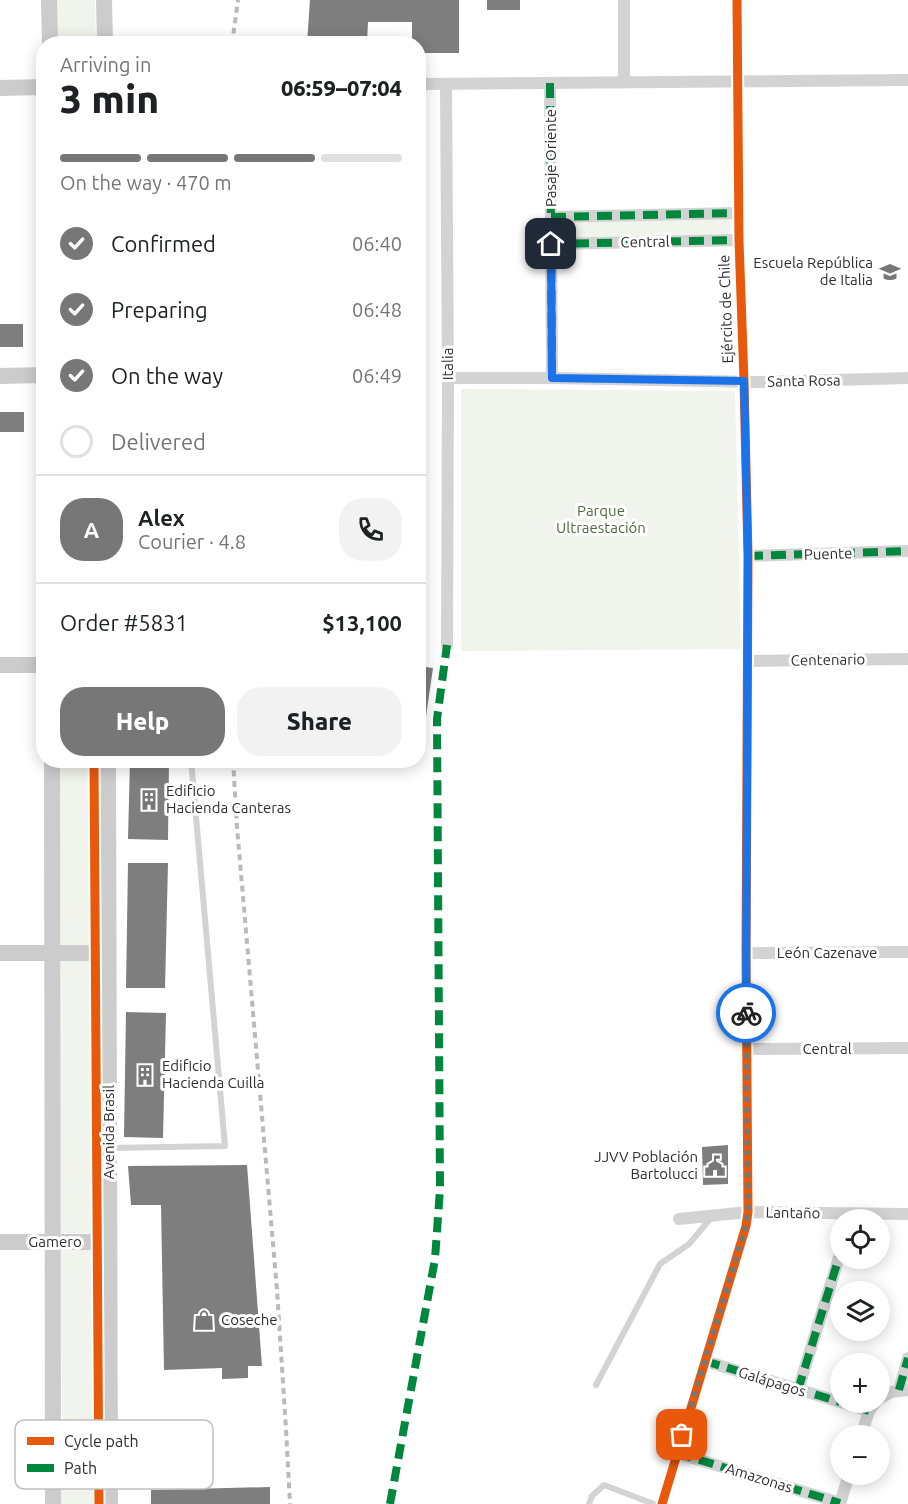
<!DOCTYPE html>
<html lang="en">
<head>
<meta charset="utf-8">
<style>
	body { margin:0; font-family:Ubuntu,sans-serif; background:#f2f2f2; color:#202124; height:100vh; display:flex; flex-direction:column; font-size:22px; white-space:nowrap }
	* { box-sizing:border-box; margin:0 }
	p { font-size:20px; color:#757577 }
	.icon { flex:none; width:33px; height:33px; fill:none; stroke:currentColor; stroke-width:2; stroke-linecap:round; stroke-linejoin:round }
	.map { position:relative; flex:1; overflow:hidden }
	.panel { position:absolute; left:36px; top:36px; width:390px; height:732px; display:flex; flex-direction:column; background:#fff; border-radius:24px; box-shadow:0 3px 15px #0003 }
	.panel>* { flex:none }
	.buttons { position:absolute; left:830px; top:1209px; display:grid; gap:12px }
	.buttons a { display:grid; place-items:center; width:60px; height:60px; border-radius:50%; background:#fff; box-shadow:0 3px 15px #0003; font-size:30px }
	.pin { position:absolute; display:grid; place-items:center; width:51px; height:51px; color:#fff; margin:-26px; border-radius:12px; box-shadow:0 3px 9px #0006 }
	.courier { position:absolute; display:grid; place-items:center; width:60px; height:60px; margin:-30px; border:4px solid #1a73e8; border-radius:50%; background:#fff; color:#222; box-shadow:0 2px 8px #0007 }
	.head em { font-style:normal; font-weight:800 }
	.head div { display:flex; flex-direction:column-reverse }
	.head { display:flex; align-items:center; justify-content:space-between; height:102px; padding:0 24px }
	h1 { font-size:39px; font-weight:800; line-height:45px }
	.bar { display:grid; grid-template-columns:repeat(4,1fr); gap:9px 6px; align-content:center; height:72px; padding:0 24px }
	.bar i { height:8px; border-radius:4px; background:#e0e0e0 }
	.bar .on { background:#777 }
	.bar p { grid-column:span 4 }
	.line { display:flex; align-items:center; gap:15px; padding:0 24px; border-top:2px solid #e0e0e0 }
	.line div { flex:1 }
	.round { display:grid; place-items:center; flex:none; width:63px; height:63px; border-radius:24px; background:#f2f2f2 }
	ol { padding:0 24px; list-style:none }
	li { display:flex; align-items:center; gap:18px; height:66px }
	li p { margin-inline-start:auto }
	li .icon { padding:6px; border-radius:50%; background:#777; color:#fff; stroke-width:4 }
	li:last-child { color:#757577 }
	li i { width:33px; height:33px; border:3px solid #e0e0e0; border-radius:50% }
	.primary-button { display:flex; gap:12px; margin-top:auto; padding:12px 24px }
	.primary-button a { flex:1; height:69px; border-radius:24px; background:#777; color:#fff; font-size:24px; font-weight:800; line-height:69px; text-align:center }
	.primary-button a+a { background:#f2f2f2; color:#202124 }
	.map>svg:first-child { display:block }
	.green { fill:#f1f4ec }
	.building { fill:#7e7e7e }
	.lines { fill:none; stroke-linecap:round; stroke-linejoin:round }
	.lane { stroke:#d3d3d3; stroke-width:6 }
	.street { stroke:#d3d3d3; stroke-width:12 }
	.secondary { stroke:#ccc; stroke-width:16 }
	.rail { stroke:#bababa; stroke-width:4; stroke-dasharray:6 4.5; stroke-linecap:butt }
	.quiet { stroke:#00873e; stroke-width:8; stroke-dasharray:15 8; stroke-linecap:butt }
	.cycleway-casing { stroke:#fff; stroke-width:13 }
	.cycleway { stroke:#e8590c; stroke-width:9 }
	.done { stroke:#777; stroke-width:6; stroke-dasharray:0 10.8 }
	.route { stroke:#1a73e8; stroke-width:8 }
	.labels { text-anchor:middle; stroke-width:6; stroke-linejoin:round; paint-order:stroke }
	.street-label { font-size:15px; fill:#2e2e2e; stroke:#fff }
	.poi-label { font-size:15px; fill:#2e2e2e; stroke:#fff; text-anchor:start }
	.park-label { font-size:15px; fill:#52693d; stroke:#fff }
	.key { fill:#fff; stroke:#c0c0c0; stroke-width:1.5 }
	.key-label { font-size:16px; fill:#2e2e2e }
</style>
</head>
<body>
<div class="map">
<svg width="908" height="1504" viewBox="0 0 908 1504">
	<rect width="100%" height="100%" fill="#fff"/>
	<g class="green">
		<path d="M56 0H95L96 43H57Z"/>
		<path d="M730 218 731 237 560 241V223Z"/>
		<path d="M461 389 735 391 741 649 461 651Z"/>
		<path d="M59 761H98L96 946H57Z"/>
		<path d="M102 957 104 1234 58 1233 57 958Z"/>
		<path d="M103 1247V1436L63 1435 59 1248Z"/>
		<path d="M106 1455 105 1504H60V1456Z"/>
	</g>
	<g class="building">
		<path d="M310 0H459V53H418V44H412V22H368L367 44H307Z"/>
		<rect x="487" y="0" width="33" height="10"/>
		<rect x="0" y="324" width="23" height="23"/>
		<rect x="0" y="412" width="24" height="20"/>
		<path d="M418 666 433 668 425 723H418Z"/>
		<path d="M130 760H169L168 840 128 839Z"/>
		<path d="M128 863H168L165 988H126Z"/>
		<path d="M126 1012 166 1013 163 1138 124 1137Z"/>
		<path d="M728 1145V1184L703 1185 702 1147Z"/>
		<path d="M247 1165 262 1366H248V1378L222 1379V1368L164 1370 161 1205H131L128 1166Z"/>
		<path d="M270 1487V1504H151V1490Z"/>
	</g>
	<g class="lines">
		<g class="lane">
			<path d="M110 1148 225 1146 191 760"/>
			<path d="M596 1385 660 1264 689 1244 711 1218"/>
			<path d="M589 1504 592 1496 604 1485 654 1504"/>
		</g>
		<g class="street">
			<path d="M624 82V0"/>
			<path d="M550 83 552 378"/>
			<path d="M418 84 908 80"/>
			<path d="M446 84 448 378 447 645"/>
			<path d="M551 217 739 213"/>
			<path d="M551 244 739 240"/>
			<path d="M448 378H552L759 382 908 378"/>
			<path d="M748 556 908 551"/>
			<path d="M747 661 908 659"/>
			<path d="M746 953 908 952"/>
			<path d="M747 1049 908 1048"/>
			<path d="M679 1219 748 1212 908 1214"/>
			<path d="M705 1361 840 1402"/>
			<path d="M798 1390 840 1254"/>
			<path d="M899 1390 908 1358"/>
			<path d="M879 1399 891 1392 908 1390"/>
			<path d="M841 1402 869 1411"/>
			<path d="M861 1436 869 1411 876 1402"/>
			<path d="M677 1453 840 1503"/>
			<path d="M662 1504 746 1226 748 1212 746 953 748 556 744 381 739 240 737 0"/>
			<path d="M840 1504 849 1474"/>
		</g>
		<g class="secondary">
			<path d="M49 0 50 44"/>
			<path d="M104 0 105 44"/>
			<path d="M0 88 44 87"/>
			<path d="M0 376 44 375"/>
			<path d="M0 665H44"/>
			<path d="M52 760 53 1504"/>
			<path d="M108 760 110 1504"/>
			<path d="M0 953H108"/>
			<path d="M0 1242H109"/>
			<path d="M53 1447H110"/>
		</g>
		<g class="rail">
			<path d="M232 44 238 0"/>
			<path d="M233 760 237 827 277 1290 286 1429 290 1504"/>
		</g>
		<g class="quiet">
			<path d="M550 83 552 378"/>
			<path d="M551 217 739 213"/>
			<path d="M551 244 739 240"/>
			<path d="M748 556 908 551"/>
			<path d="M851 1220 853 1213"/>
			<path d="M705 1361 840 1402"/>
			<path d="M798 1390 840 1254"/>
			<path d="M899 1390 908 1358"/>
			<path d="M841 1402 869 1411"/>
			<path d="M677 1453 840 1503"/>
			<path d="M390 1504 435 1259 440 1189 437 719 447 645"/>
		</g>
		<g class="cycleway-casing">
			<g id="cycleway">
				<path d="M94 760 99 1504"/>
				<path d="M662 1504 746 1226 748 1212 746 953 748 556 744 381 739 240 737 0"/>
			</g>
		</g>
		<use href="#cycleway" class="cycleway"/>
	</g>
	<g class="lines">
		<path class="done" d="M682 1435 746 1226 748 1212 746 1013"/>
		<path class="route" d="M551 244 552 378 744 381 748 556 746 1013"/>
	</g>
	<defs>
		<g id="school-bare" transform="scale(1.62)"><path d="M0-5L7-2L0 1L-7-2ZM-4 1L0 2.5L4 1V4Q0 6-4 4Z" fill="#777" stroke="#fff" stroke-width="2.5" paint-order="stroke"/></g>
		<g id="building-bare" transform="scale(1.62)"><path d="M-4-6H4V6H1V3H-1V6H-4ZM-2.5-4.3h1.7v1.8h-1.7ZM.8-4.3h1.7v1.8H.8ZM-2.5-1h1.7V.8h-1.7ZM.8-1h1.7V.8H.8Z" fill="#777" stroke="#fff" stroke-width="2.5" paint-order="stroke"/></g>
		<g id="civic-bare" transform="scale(1.62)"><path d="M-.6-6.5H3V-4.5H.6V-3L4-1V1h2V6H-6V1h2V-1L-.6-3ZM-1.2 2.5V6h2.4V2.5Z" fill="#777" stroke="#fff" stroke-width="2.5" paint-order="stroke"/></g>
		<g id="shop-bare" transform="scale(1.62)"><path d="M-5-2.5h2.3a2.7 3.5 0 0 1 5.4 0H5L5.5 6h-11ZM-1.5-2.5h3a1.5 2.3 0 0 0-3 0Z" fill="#777" stroke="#fff" stroke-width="2.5" paint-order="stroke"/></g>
	</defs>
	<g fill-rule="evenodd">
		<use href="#school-bare" x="890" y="272"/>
		<use href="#building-bare" x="149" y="800"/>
		<use href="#building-bare" x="145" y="1075"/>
		<use href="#civic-bare" x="715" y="1166"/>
		<use href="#shop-bare" x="204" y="1320"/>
	</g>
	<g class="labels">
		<g class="street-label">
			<text transform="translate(551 158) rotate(-90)" y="5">Pasaje Oriente</text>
			<text transform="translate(645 242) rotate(-1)" y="5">Central</text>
			<text transform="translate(726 309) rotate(-92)" y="5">Ejército de Chile</text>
			<text transform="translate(448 364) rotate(-90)" y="5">Italia</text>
			<text transform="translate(804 381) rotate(-1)" y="5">Santa Rosa</text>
			<text transform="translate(828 554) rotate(-2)" y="5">Puente</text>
			<text transform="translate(828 660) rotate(-1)" y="5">Centenario</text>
			<text x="827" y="958">León Cazenave</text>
			<text x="827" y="1054">Central</text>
			<text transform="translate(109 1132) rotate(-90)" y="5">Avenida Brasil</text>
			<text transform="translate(793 1213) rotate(1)" y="5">Lantaño</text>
			<text x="55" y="1247">Gamero</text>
			<text transform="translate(772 1382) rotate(17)" y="5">Galápagos</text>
			<text transform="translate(759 1478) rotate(17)" y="5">Amazonas</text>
		</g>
		<g class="poi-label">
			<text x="873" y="268" text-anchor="end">Escuela República<tspan x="873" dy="17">de Italia</tspan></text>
			<text x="166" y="796">Edificio<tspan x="166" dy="17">Hacienda Canteras</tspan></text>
			<text x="162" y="1071">Edificio<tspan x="162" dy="17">Hacienda Cuilla</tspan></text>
			<text x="698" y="1162" text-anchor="end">JJVV Población<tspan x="698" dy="17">Bartolucci</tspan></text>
			<text x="221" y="1325">Coseche</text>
		</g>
		<g class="park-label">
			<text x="601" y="516">Parque<tspan x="601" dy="17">Ultraestación</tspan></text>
		</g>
	</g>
	<rect x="15" y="1420" width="198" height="69" rx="9" class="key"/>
	<rect x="27" y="1437" width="27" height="8" fill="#e8590c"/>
	<rect x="27" y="1464" width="27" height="8" fill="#00873e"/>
	<g class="key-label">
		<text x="64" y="1447">Cycle path</text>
		<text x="64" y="1474">Path</text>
	</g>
</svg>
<div class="buttons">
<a><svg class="icon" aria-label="locate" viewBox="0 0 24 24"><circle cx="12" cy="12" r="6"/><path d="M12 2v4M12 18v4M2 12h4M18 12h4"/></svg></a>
<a><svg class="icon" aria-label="layers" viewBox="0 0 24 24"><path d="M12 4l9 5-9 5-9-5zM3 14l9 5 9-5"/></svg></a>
<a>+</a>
<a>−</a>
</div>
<div class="pin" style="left:682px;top:1435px;background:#ea580c"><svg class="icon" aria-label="bag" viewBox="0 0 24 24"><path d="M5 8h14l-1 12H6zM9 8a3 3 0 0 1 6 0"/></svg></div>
<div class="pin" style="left:551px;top:244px;background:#1f2937"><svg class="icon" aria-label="home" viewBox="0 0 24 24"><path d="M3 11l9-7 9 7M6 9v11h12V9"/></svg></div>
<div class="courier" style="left:746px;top:1013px"><svg class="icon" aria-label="bike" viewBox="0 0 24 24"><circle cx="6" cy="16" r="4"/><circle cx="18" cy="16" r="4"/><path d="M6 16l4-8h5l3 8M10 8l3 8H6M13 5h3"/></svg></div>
<section class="panel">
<div class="head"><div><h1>3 min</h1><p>Arriving in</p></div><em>06:59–07:04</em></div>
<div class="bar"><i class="on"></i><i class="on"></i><i class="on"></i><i></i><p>On the way · 470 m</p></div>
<ol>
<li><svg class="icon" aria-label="check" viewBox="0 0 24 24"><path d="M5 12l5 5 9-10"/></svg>Confirmed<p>06:40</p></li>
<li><svg class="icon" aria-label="check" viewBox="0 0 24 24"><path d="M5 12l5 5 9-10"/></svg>Preparing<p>06:48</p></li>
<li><svg class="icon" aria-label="check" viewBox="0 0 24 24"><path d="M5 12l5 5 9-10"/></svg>On the way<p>06:49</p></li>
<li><i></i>Delivered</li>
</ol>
<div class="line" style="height:108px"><b class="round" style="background:#777;color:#fff">A</b><div><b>Alex</b><p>Courier · 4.8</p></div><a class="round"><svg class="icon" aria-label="phone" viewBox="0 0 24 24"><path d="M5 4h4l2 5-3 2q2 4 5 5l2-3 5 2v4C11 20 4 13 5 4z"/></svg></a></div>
<div class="line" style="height:78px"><div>Order #5831</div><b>$13,100</b></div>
<div class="primary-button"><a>Help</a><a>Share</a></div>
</section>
</div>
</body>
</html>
